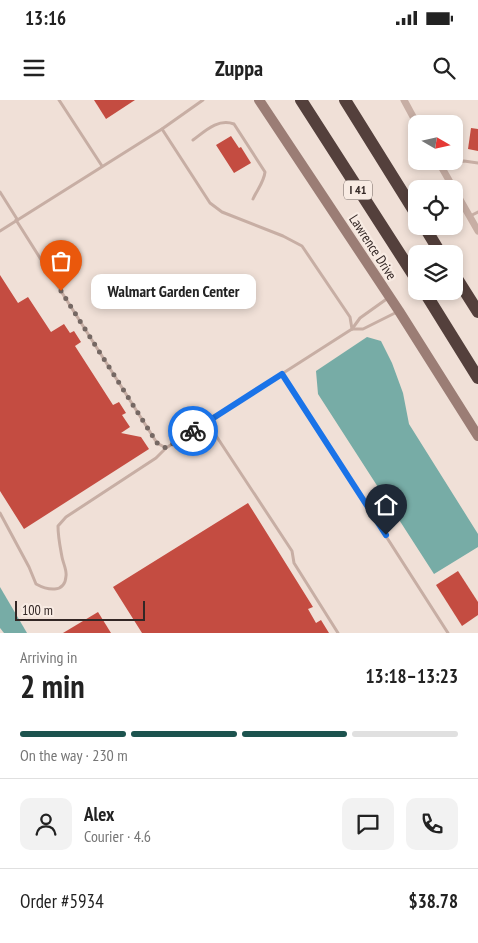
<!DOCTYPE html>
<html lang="en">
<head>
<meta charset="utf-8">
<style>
	body { margin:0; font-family:"PT Sans Narrow",sans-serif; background:#f2f2f2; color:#222; height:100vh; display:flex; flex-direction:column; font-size:19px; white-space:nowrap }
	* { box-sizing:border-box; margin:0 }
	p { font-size:16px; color:#767676 }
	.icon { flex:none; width:28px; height:28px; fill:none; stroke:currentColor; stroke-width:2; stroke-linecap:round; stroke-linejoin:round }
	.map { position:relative; height:533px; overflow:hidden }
	.details { display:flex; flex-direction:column; background:#fff; flex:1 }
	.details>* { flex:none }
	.needle { width:32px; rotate:99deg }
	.tools { position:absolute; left:408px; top:15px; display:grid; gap:10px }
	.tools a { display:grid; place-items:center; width:55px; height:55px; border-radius:10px; background:#fff; box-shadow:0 2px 8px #0003; font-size:25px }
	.scale { position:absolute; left:15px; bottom:12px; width:130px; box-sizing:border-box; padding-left:5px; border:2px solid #332725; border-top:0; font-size:14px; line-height:18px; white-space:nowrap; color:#332725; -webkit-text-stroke:4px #f8ebe3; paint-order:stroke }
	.pin { position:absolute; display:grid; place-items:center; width:42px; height:42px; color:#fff; margin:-51px -21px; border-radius:50% 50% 50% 0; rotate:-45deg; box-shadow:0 0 5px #0007 }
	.pin .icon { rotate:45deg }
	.courier { position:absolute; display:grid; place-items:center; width:50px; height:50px; margin:-25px; border:4px solid #1a73e8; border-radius:50%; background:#fff; color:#222; box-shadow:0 1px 6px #0007 }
	.bubble { position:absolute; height:35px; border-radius:10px; background:#fff; box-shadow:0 2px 8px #0003; font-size:16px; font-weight:600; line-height:35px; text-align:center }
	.overview em { font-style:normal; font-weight:600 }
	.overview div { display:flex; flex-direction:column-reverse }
	.overview { display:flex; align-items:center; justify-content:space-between; height:85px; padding:0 20px }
	h1 { font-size:32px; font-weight:600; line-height:38px }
	.bar { display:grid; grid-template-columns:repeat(4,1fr); gap:8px 5px; align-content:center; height:60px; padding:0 20px }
	.bar i { height:6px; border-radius:4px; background:#e0e0e0 }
	.bar .on { background:#1c534e }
	.bar p { grid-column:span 4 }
	.line { display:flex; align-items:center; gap:12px; padding:0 20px; border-top:1px solid #e0e0e0 }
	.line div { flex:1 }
	.round { display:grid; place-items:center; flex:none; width:52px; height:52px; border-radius:10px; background:#f2f2f2 }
	.status { display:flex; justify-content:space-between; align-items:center; height:35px; padding:0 25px; background:#fff; direction:ltr }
	.status svg { height:14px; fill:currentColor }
	header { display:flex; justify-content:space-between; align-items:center; height:65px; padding:0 20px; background:#fff; font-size:22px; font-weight:600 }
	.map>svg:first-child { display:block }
	.water { fill:#77aca6 }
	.building { fill:#c44c41 }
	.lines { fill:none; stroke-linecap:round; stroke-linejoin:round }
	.service { stroke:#c7aea4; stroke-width:3 }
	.minor { stroke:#c7aea4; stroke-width:7 }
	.secondary { stroke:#9b7d75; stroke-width:10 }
	.motorway { stroke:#54403c; stroke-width:12 }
	.done { stroke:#756863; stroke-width:5; stroke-dasharray:0 9 }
	.route { stroke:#1a73e8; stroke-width:6 }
	.labels { text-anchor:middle; stroke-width:4.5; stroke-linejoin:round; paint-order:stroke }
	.shield { fill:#f8ebe3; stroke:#6e625e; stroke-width:1 }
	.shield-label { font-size:12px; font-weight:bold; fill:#332725 }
	.street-label { font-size:14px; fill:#332725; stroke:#f8ebe3 }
</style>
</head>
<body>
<div class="status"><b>13:16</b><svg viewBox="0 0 49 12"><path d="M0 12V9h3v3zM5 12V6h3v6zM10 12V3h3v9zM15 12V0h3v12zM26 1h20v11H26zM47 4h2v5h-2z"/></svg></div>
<header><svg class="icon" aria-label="menu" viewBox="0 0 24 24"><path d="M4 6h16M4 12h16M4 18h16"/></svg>Zuppa<svg class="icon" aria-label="search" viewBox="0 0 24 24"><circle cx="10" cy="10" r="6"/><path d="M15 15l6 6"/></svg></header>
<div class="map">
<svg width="478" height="533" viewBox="0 0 478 533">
	<rect width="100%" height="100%" fill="#f0e0d7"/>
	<g class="water">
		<path d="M367 237 381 241 392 263 403 293 409 324 478 434V447L434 474 318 294 316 271Z"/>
		<path d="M0 487 27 533H4L0 528Z"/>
	</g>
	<g class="building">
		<path d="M94 0H135L106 19Z"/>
		<path d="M471 28 478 29V51L468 49Z"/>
		<path d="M231 36 239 48 241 47 251 63 234 73 216 45Z"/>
		<path d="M0 175 18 203 28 197 51 232 64 224 70 233 74 231 81 242 75 246 113 305 119 302 126 313 122 315 130 327 121 333 141 337 149 349 24 429 0 391Z"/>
		<path d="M248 403 313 507 308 509 316 523 321 520 329 533H142L113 487Z"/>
		<path d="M458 471 478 502V515L462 526 436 485Z"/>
		<path d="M98 512 111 533H63Z"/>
	</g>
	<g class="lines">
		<g class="service">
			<path d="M59 0 102 66"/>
			<path d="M162 29 210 103 222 112 283 136 302 146 350 217 352 229"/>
			<path d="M193 40C205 31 218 18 234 24L265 72C264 82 257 90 253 99"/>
			<path d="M442 68 464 61 478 63"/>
			<path d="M0 92 17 119"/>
			<path d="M470 116 478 112"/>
			<path d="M16 120 157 343 166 348 352 229 360 218 388 198"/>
			<path d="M0 131 162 29 203 0"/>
			<path d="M353 229H363L397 212"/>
			<path d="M282 274 448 533"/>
			<path d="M207 322 292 451 294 463 338 533"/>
			<path d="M0 413 29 467 36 484C47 490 65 494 66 476 67 470 63 463 62 457 60 446 58 437 58 426L66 417 156 358 166 348"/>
		</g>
		<g class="minor">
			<path d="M404 0 417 24"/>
			<path d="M438 61 478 131"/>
		</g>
		<path class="secondary" d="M259 0 399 211 478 336"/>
		<g class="motorway">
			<path d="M301 0 416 179"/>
			<path d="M345 0 416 114"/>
			<path d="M424 126 441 154"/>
			<path d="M454 174 478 212"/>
			<path d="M424 191 478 278"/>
		</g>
	</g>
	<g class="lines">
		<path class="done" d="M61 191 157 343 166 348 193 331"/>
		<path class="route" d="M193 331 282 274 386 435"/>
	</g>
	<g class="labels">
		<rect class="shield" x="344" y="80.5" width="28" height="19" rx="4"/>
		<g class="shield-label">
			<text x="358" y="94">I 41</text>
		</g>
		<g class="street-label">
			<text transform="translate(373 147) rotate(57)" y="5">Lawrence Drive</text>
		</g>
	</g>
</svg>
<div class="tools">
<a><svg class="needle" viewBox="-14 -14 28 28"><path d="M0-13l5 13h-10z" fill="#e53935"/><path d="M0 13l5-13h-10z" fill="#767676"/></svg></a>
<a><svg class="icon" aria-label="locate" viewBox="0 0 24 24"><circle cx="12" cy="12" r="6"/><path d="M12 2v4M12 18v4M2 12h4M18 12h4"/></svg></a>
<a><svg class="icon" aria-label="layers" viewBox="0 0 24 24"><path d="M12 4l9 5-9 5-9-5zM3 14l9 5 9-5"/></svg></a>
</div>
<div class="scale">100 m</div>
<div class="pin" style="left:61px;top:191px;background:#ea580c"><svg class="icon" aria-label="bag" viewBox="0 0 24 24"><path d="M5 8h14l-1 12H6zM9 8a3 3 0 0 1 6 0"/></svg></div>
<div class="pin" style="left:386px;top:435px;background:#1f2937"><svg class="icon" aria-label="home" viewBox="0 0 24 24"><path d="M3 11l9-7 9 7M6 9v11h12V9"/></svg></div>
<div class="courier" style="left:193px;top:331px"><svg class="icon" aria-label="bike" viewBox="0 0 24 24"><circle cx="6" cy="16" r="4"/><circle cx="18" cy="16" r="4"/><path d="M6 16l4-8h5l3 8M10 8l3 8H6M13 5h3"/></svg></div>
<div class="bubble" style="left:91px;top:174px;width:165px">Walmart Garden Center</div>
</div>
<section class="details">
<div class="overview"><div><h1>2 min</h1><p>Arriving in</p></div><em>13:18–13:23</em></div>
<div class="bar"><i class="on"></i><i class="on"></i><i class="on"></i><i></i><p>On the way · 230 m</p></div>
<div class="line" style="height:90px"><a class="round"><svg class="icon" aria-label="person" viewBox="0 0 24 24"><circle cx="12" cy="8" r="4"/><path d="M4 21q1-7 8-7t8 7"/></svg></a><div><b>Alex</b><p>Courier · 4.6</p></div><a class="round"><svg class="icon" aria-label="chat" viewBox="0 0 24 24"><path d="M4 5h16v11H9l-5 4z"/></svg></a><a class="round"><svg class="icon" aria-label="phone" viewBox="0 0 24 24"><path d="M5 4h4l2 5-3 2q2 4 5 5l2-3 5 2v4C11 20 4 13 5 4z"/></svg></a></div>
<div class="line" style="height:65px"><div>Order #5934</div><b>$38.78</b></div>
</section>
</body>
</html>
